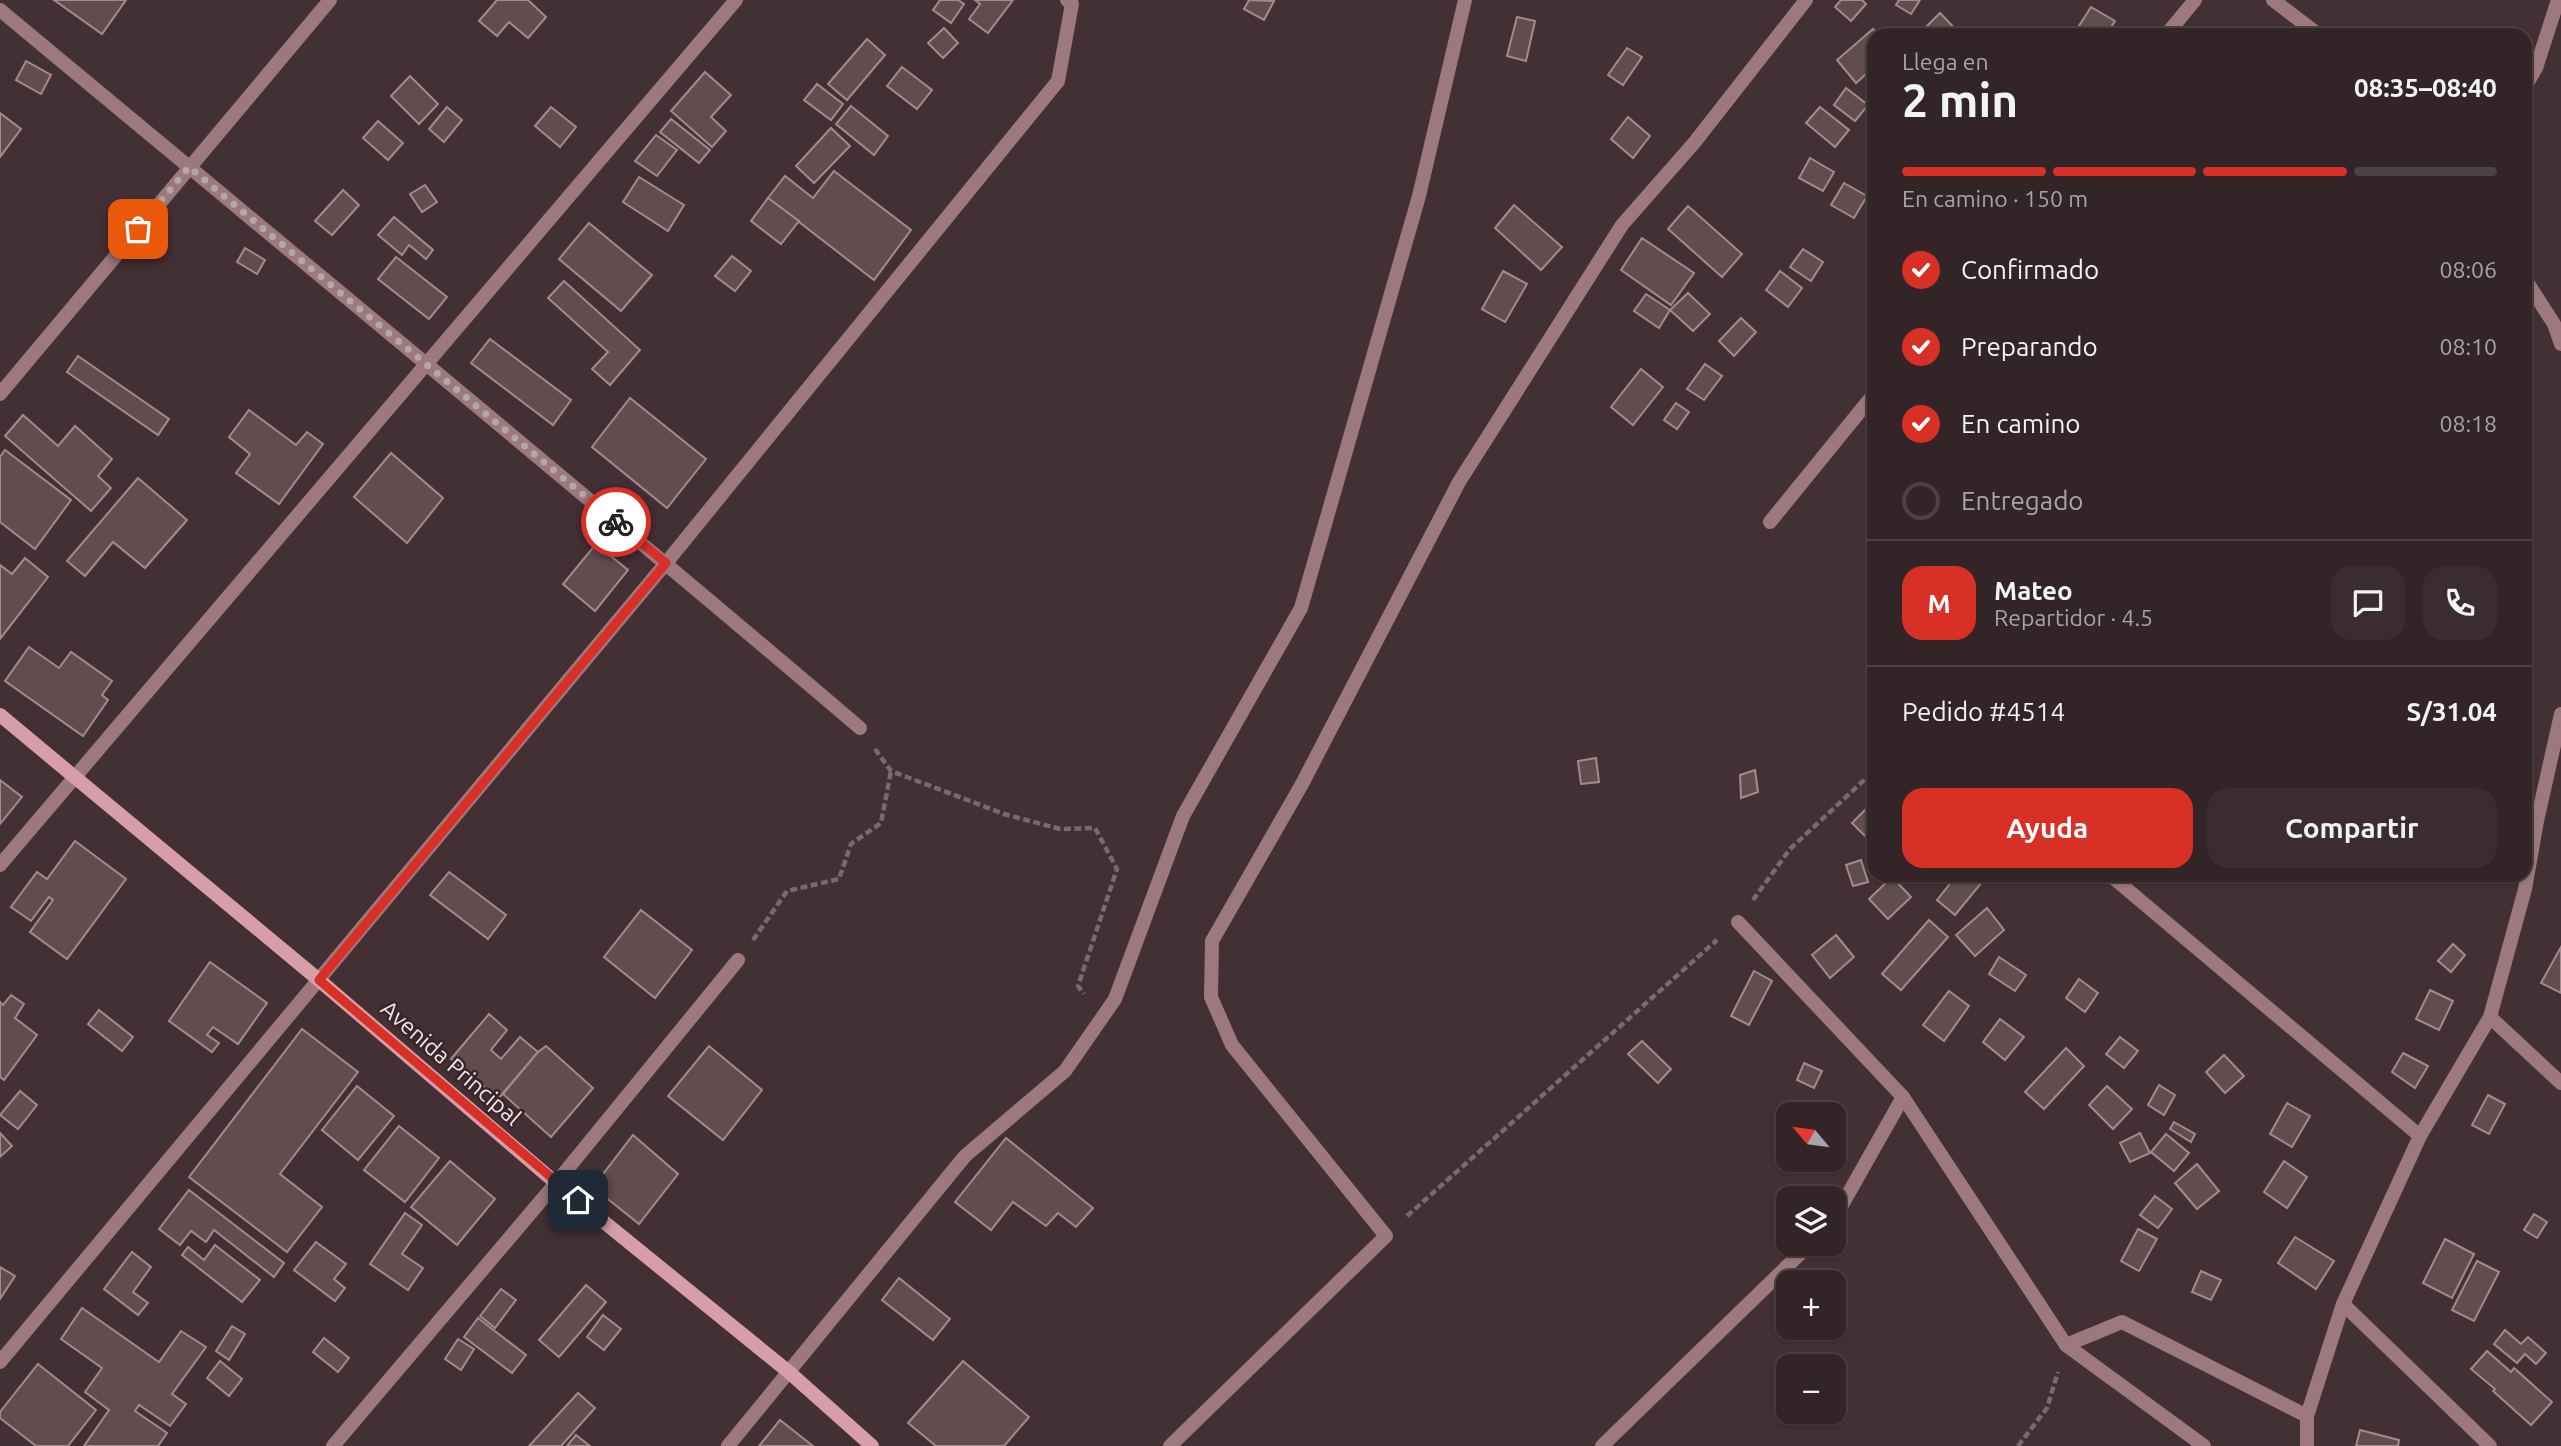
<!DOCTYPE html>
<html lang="es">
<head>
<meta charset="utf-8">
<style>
	body { margin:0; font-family:Ubuntu,sans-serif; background:#3a2c2f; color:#f1f3f6; height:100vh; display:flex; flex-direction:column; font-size:26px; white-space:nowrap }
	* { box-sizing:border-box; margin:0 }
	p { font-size:23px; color:#a8a4a7 }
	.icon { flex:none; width:38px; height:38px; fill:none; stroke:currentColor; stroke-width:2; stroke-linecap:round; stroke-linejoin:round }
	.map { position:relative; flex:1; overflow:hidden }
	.drawer { position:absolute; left:1867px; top:28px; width:665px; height:854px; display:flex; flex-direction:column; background:#322427; border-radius:21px; box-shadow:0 2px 5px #0004,0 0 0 2px #4d4144 }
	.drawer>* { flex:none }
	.needle { width:46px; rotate:299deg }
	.controls { position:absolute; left:1776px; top:1102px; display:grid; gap:14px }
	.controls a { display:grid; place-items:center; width:70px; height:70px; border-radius:14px; background:#322427; box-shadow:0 2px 5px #0004,0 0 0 2px #4d4144; font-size:35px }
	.pin { position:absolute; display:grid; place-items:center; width:60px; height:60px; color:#fff; margin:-30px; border-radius:14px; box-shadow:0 4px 10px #0006 }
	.courier { position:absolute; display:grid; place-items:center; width:70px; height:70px; margin:-35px; border:5px solid #d93025; border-radius:50%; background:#fff; color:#222; box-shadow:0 2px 9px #0007 }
	.overview em { font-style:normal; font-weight:700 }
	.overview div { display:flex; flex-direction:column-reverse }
	.overview { display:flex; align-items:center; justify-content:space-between; height:119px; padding:0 35px }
	h1 { font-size:46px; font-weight:700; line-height:52px }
	.bar { display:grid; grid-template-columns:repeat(4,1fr); gap:10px 7px; align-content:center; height:84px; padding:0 35px }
	.bar i { height:9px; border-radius:5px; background:#4d4144 }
	.bar .selected { background:#d93025 }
	.bar p { grid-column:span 4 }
	.line { display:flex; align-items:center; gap:18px; padding:0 35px; border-top:2px solid #4d4144 }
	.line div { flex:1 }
	.round { display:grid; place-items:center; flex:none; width:74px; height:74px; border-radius:21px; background:#3a2c2f }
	ol { padding:0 35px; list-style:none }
	li { display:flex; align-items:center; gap:21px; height:77px }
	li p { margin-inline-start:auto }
	li .icon { padding:7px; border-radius:50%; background:#d93025; color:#fff; stroke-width:4 }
	li:last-child { color:#a8a4a7 }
	li i { width:38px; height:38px; border:4px solid #4d4144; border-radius:50% }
	.cta { display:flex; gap:14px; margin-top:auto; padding:14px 35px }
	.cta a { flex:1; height:80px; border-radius:21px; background:#d93025; color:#fff; font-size:28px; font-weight:700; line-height:80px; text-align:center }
	.cta a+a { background:#3a2c2f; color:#f1f3f6 }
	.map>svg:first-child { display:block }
	.building { fill:#614c50; stroke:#a28b8f; stroke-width:2 }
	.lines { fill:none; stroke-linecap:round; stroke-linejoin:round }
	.path { stroke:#7b6a6d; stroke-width:4.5; stroke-dasharray:7 3.5; stroke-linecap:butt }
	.street { stroke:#9d787f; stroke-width:14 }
	.secondary { stroke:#d79da8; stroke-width:14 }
	.done { stroke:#b5a6a8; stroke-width:7; stroke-dasharray:0 12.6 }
	.route { stroke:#d93025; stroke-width:9 }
	.labels { text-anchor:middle; stroke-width:5; stroke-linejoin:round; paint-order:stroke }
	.street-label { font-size:23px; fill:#f2e5e7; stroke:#39262a }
</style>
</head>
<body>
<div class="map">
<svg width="2561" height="1446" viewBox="0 0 2561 1446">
	<rect width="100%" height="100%" fill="#433034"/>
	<g class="building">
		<path d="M54 0H126L102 34Z"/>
		<path d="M497 0H528L546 17 528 38 509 22 497 36 479 21Z"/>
		<path d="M940 0H958L964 4 951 23 933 10Z"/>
		<path d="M975 0H1013L988 33 969 19 980 4Z"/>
		<path d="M1249 0 1274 1 1264 20 1244 9Z"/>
		<path d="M1841 0H1862L1866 4 1851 21 1835 7Z"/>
		<path d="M1899 0H1920L1911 14 1896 5Z"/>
		<path d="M2091 7 2115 21 2106 35H2086L2077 29Z"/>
		<path d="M1940 13 1961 35H1918Z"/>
		<path d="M1517 17 1535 21 1526 61 1507 56Z"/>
		<path d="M944 28 958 43 943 58 928 43Z"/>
		<path d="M1873 29 1878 35H1874V67L1856 83 1837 60Z"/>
		<path d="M867 39 885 55 847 100 828 84Z"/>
		<path d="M1627 48 1642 57 1623 85 1608 75Z"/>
		<path d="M26 61 51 75 41 94 16 80Z"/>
		<path d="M902 67 932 90 917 109 887 86Z"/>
		<path d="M705 72 731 95 711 117 726 131 712 147 671 111Z"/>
		<path d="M410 76 438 104 419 124 391 96Z"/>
		<path d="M817 84 843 104 831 120 804 100Z"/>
		<path d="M1846 88 1868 105 1855 121 1834 105Z"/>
		<path d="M851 106 888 136 874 155 836 124Z"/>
		<path d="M447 107 462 120 444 142 429 129Z"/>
		<path d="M551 107 576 127 560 147 535 126Z"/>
		<path d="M1820 107 1849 130 1835 147 1806 123Z"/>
		<path d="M0 113 21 129 0 157Z"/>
		<path d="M1628 117 1650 136 1633 158 1611 139Z"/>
		<path d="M671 119 710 150 699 163 660 132Z"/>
		<path d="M378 121 403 143 388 160 363 138Z"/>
		<path d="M831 128 850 146 814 183 796 166Z"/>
		<path d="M656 135 677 150 657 176 635 161Z"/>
		<path d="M1810 158 1834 172 1823 191 1799 178Z"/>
		<path d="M834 171 911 230 874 280 768 198 785 176 813 198Z"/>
		<path d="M639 177 684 205 668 231 623 202Z"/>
		<path d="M1844 183 1867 196 1854 218 1831 205Z"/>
		<path d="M425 185 437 202 422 212 410 194Z"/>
		<path d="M343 190 359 205 332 235 315 221Z"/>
		<path d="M768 198 799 221 781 244 751 221Z"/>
		<path d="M1514 205 1562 247 1541 270 1495 228Z"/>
		<path d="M1688 206 1742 254 1722 277 1668 229Z"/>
		<path d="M394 217 433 250 426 259 409 245 402 255 378 235Z"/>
		<path d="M589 223 652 275 621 311 559 259Z"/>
		<path d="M1642 238 1694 273 1671 305 1621 270Z"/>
		<path d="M245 248 265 260 257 274 237 262Z"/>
		<path d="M1803 249 1823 262 1811 281 1790 267Z"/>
		<path d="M732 256 751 271 735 291 715 276Z"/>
		<path d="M396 257 447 297 429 319 378 279Z"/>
		<path d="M1503 271 1527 284 1505 322 1482 309Z"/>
		<path d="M1780 271 1802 288 1788 307 1766 290Z"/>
		<path d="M564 281 640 350 610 385 592 369 608 352 548 298Z"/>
		<path d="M1688 293 1710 314 1693 331 1670 310Z"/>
		<path d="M1646 294 1670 310 1659 328 1634 311Z"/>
		<path d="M1741 318 1756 332 1734 356 1719 341Z"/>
		<path d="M490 339 571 400 553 425 471 363Z"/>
		<path d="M78 356 169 419 158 435 67 372Z"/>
		<path d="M1705 364 1722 376 1704 400 1687 389Z"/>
		<path d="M1641 369 1663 387 1633 425 1611 407Z"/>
		<path d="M630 398 706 459 667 508 592 447Z"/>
		<path d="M1676 403 1689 412 1677 429 1664 420Z"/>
		<path d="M249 410 296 445 307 432 323 444 279 504 236 473 250 454 229 437Z"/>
		<path d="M23 415 58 446 75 426 112 459 98 476 111 488 91 511 5 436Z"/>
		<path d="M5 450 71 500 35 549 0 522V457Z"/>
		<path d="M391 453 443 498 407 543 354 497Z"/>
		<path d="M138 478 187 520 145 568 113 542 85 576 67 561Z"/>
		<path d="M596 544 628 570 595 611 563 584Z"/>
		<path d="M25 558 48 577 0 639V565L12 574Z"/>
		<path d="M29 647 59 668 71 652 112 681 102 695 108 700 83 736 5 681Z"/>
		<path d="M1596 758 1599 782 1581 784 1578 761Z"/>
		<path d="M1755 770 1758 792 1741 798 1740 775Z"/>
		<path d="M0 780 22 797 0 824Z"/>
		<path d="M1874 801V845L1852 823Z"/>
		<path d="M75 841 126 879 67 959 30 932 53 900 49 897 31 921 11 907 37 872 47 879Z"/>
		<path d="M1861 860 1868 882 1853 886 1846 865Z"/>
		<path d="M449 872 506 915 488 939 430 895Z"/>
		<path d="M1957 875H1975L1983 881 1955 915 1937 900Z"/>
		<path d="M1892 877 1911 897 1888 919 1869 899Z"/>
		<path d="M1987 908 2004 930 1975 956 1956 935Z"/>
		<path d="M641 910 692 950 655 998 604 957Z"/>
		<path d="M1929 920 1948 937 1901 990 1882 974Z"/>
		<path d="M1836 935 1854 957 1830 978 1812 955Z"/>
		<path d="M2453 944 2465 955 2451 972 2438 961Z"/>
		<path d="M2561 947V993L2541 983Z"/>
		<path d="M1999 957 2026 975 2015 991 1989 974Z"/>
		<path d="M210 962 267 1003 238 1044 213 1027 207 1035 219 1043 212 1052 169 1021Z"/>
		<path d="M1754 971 1772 981 1749 1025 1731 1016Z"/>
		<path d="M2079 979 2098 993 2085 1012 2066 998Z"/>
		<path d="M2430 990 2453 1001 2439 1030 2416 1019Z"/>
		<path d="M1949 991 1969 1006 1944 1041 1923 1025Z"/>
		<path d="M11 995 24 1004 15 1018 37 1035 4 1080 0 1077V1002L3 1005Z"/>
		<path d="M99 1010 133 1037 122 1051 88 1024Z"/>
		<path d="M489 1014 507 1030 491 1050 501 1059 520 1037 538 1052 498 1099 451 1059Z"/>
		<path d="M2000 1019 2024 1037 2005 1060 1983 1042Z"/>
		<path d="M302 1029 358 1072 280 1174 322 1207 287 1252 189 1177Z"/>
		<path d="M2120 1037 2138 1051 2124 1068 2106 1054Z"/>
		<path d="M1642 1041 1671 1069 1658 1083 1628 1054Z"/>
		<path d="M546 1046 593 1088 551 1137 503 1094 538 1052Z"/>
		<path d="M709 1046 762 1090 723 1140 668 1096Z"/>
		<path d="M2066 1048 2084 1066 2044 1109 2025 1092Z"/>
		<path d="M2403 1053 2428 1066 2415 1088 2392 1072Z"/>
		<path d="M2224 1055 2244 1076 2225 1093 2206 1072Z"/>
		<path d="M1804 1063 1822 1071 1814 1088 1797 1080Z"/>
		<path d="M2159 1085 2175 1095 2164 1115 2148 1105Z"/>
		<path d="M357 1086 394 1116 358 1160 322 1130Z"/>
		<path d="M2107 1086 2132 1109 2113 1129 2089 1105Z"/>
		<path d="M20 1091 37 1105 18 1129 0 1115Z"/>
		<path d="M2488 1095 2505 1104 2489 1134 2472 1125Z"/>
		<path d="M2287 1103 2310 1116 2292 1147 2270 1134Z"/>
		<path d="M2174 1122 2195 1134 2191 1142 2170 1129Z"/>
		<path d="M399 1126 439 1158 405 1202 364 1170Z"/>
		<path d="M0 1133 12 1146 0 1157Z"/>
		<path d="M2140 1133 2150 1153 2130 1162 2120 1143Z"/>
		<path d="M2166 1134 2189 1153 2174 1171 2151 1152Z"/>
		<path d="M633 1135 678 1174 639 1224 593 1187Z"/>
		<path d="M1006 1138 1093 1208 1076 1227 1058 1213 1046 1226 1013 1202 991 1230 955 1202Z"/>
		<path d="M450 1161 495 1199 457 1245 411 1207Z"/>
		<path d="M2284 1161 2307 1177 2287 1208 2264 1192Z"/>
		<path d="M2197 1164 2219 1191 2197 1209 2175 1183Z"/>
		<path d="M189 1190 284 1263 274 1277 214 1230 206 1242 191 1231 180 1245 159 1229Z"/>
		<path d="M2155 1196 2172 1209 2158 1228 2140 1215Z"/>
		<path d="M405 1213 422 1225 402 1254 423 1268 408 1290 370 1264Z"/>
		<path d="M2534 1214 2547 1222 2537 1238 2524 1230Z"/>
		<path d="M2138 1229 2157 1239 2139 1271 2121 1261Z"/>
		<path d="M2295 1237 2334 1261 2316 1289 2278 1263Z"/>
		<path d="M2445 1239 2474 1254 2452 1298 2423 1283Z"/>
		<path d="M316 1242 346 1264 334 1279 345 1288 335 1301 294 1270Z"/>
		<path d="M215 1245 260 1280 242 1302 182 1255 188 1247 204 1260Z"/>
		<path d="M132 1252 151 1267 133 1292 148 1303 138 1315 104 1289Z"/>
		<path d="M2477 1261 2499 1272 2474 1321 2452 1310Z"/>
		<path d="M0 1267 15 1276 0 1299Z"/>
		<path d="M2201 1271 2221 1280 2211 1300 2192 1292Z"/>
		<path d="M899 1278 950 1319 933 1340 882 1300Z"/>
		<path d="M586 1285 606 1302 559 1357 539 1340Z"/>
		<path d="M501 1289 516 1300 495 1328 480 1316Z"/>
		<path d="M82 1308 159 1362 181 1331 206 1347 172 1394 186 1404 170 1426 139 1405 135 1411 167 1433 158 1446H84L109 1410 85 1392 102 1368 61 1339Z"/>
		<path d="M603 1315 621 1329 604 1350 587 1337Z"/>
		<path d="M478 1318 526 1355 512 1373 464 1337Z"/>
		<path d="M232 1326 245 1334 229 1360 216 1351Z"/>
		<path d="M2505 1330 2521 1344 2528 1337 2546 1353 2536 1364 2525 1354 2517 1363 2494 1344Z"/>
		<path d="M324 1338 349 1358 338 1372 313 1352Z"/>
		<path d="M458 1339 474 1349 461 1370 445 1359Z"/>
		<path d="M2487 1351 2511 1372 2514 1368 2552 1402 2531 1425 2493 1391 2495 1389 2471 1369Z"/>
		<path d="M220 1361 242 1379 229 1396 207 1378Z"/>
		<path d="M963 1361 1029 1417 1004 1446H936L908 1423Z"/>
		<path d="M38 1364 96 1410 68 1446H36L0 1418V1412Z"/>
		<path d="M578 1393 595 1408 561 1446H529Z"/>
		<path d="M780 1420 813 1446H759Z"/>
		<path d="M2360 1430 2399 1440 2398 1446H2356Z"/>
		<path d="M576 1435 590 1446H567Z"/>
	</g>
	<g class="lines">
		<g class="path">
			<path d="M875 749 891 771 1004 814 1060 829 1095 828 1117 869 1078 986 1084 994"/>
			<path d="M1753 900 1790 849 1874 771"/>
			<path d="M753 940 787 891 839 879 851 844 881 823 891 771"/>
			<path d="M1407 1216 1717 940"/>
			<path d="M2018 1446 2047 1408 2058 1372"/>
		</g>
		<g class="street">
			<path d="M2273 0 2319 35"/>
			<path d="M0 10C287 249 576 486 860 728"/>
			<path d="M2166 35 2195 0"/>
			<path d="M2525 87 2536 68 2558 0"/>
			<path d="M2525 279 2554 324 2561 344"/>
			<path d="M0 394 330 0"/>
			<path d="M1770 522 1874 394"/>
			<path d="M0 865 736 0"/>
			<path d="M2110 875 2420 1136"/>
			<path d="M1738 922 1903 1097 2066 1345 2204 1446"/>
			<path d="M2490 1017 2561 1083"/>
			<path d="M1834 1219 1903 1097"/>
			<path d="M2343 1304 2490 1446"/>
			<path d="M2066 1345 2122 1322 2307 1416"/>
			<path d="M0 1362 666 563 1058 81 1072 4 1067 0"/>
			<path d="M333 1446 556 1183 738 960"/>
			<path d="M728 1446 965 1156 1065 1071 1115 999 1183 816 1301 608 1419 196 1465 0"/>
			<path d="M1170 1446 1386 1236 1232 1045 1211 997 1212 941 1302 784 1459 482 1622 225 1694 143 1806 0"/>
			<path d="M1602 1446 1810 1244"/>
			<path d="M2307 1446V1416L2343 1304 2420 1136 2490 1017 2525 889 2537 821 2561 714"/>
		</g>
		<path class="secondary" d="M0 715 319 980 556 1183 790 1373 872 1446"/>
	</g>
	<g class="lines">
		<path class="done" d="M138 229 189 167 616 522"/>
		<path class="route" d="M578 1200 319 980 666 563 616 522"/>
	</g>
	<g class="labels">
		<g class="street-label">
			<text transform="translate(451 1063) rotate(41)" y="8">Avenida Principal</text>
		</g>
	</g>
</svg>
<div class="controls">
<a><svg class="needle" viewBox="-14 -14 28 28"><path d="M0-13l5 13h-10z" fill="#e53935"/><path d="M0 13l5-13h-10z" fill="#a8a4a7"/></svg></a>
<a><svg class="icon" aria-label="layers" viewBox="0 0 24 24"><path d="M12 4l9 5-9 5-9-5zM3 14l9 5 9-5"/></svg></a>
<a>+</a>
<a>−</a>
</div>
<div class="pin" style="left:138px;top:229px;background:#ea580c"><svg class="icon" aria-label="bag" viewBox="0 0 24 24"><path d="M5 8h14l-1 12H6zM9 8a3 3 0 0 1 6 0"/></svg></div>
<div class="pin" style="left:578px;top:1200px;background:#1f2937"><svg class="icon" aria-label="home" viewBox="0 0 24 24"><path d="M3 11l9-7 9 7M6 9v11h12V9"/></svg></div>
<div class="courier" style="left:616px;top:522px"><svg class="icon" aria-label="bike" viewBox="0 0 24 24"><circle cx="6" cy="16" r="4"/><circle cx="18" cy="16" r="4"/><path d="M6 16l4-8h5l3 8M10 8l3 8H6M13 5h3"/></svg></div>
<section class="drawer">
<div class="overview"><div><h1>2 min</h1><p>Llega en</p></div><em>08:35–08:40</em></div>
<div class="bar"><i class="selected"></i><i class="selected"></i><i class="selected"></i><i></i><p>En camino · 150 m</p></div>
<ol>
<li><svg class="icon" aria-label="check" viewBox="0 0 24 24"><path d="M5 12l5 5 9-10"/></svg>Confirmado<p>08:06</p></li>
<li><svg class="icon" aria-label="check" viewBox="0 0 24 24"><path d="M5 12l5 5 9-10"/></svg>Preparando<p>08:10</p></li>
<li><svg class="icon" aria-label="check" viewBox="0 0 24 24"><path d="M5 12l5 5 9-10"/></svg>En camino<p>08:18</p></li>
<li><i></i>Entregado</li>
</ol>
<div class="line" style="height:126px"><b class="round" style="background:#d93025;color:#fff">M</b><div><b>Mateo</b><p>Repartidor · 4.5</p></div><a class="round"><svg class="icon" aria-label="chat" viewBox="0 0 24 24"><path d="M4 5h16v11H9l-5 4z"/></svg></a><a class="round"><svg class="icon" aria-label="phone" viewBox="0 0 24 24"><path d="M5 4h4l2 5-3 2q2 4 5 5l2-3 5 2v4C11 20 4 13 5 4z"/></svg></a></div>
<div class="line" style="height:91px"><div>Pedido #4514</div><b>S/31.04</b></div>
<div class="cta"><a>Ayuda</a><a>Compartir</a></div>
</section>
</div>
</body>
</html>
